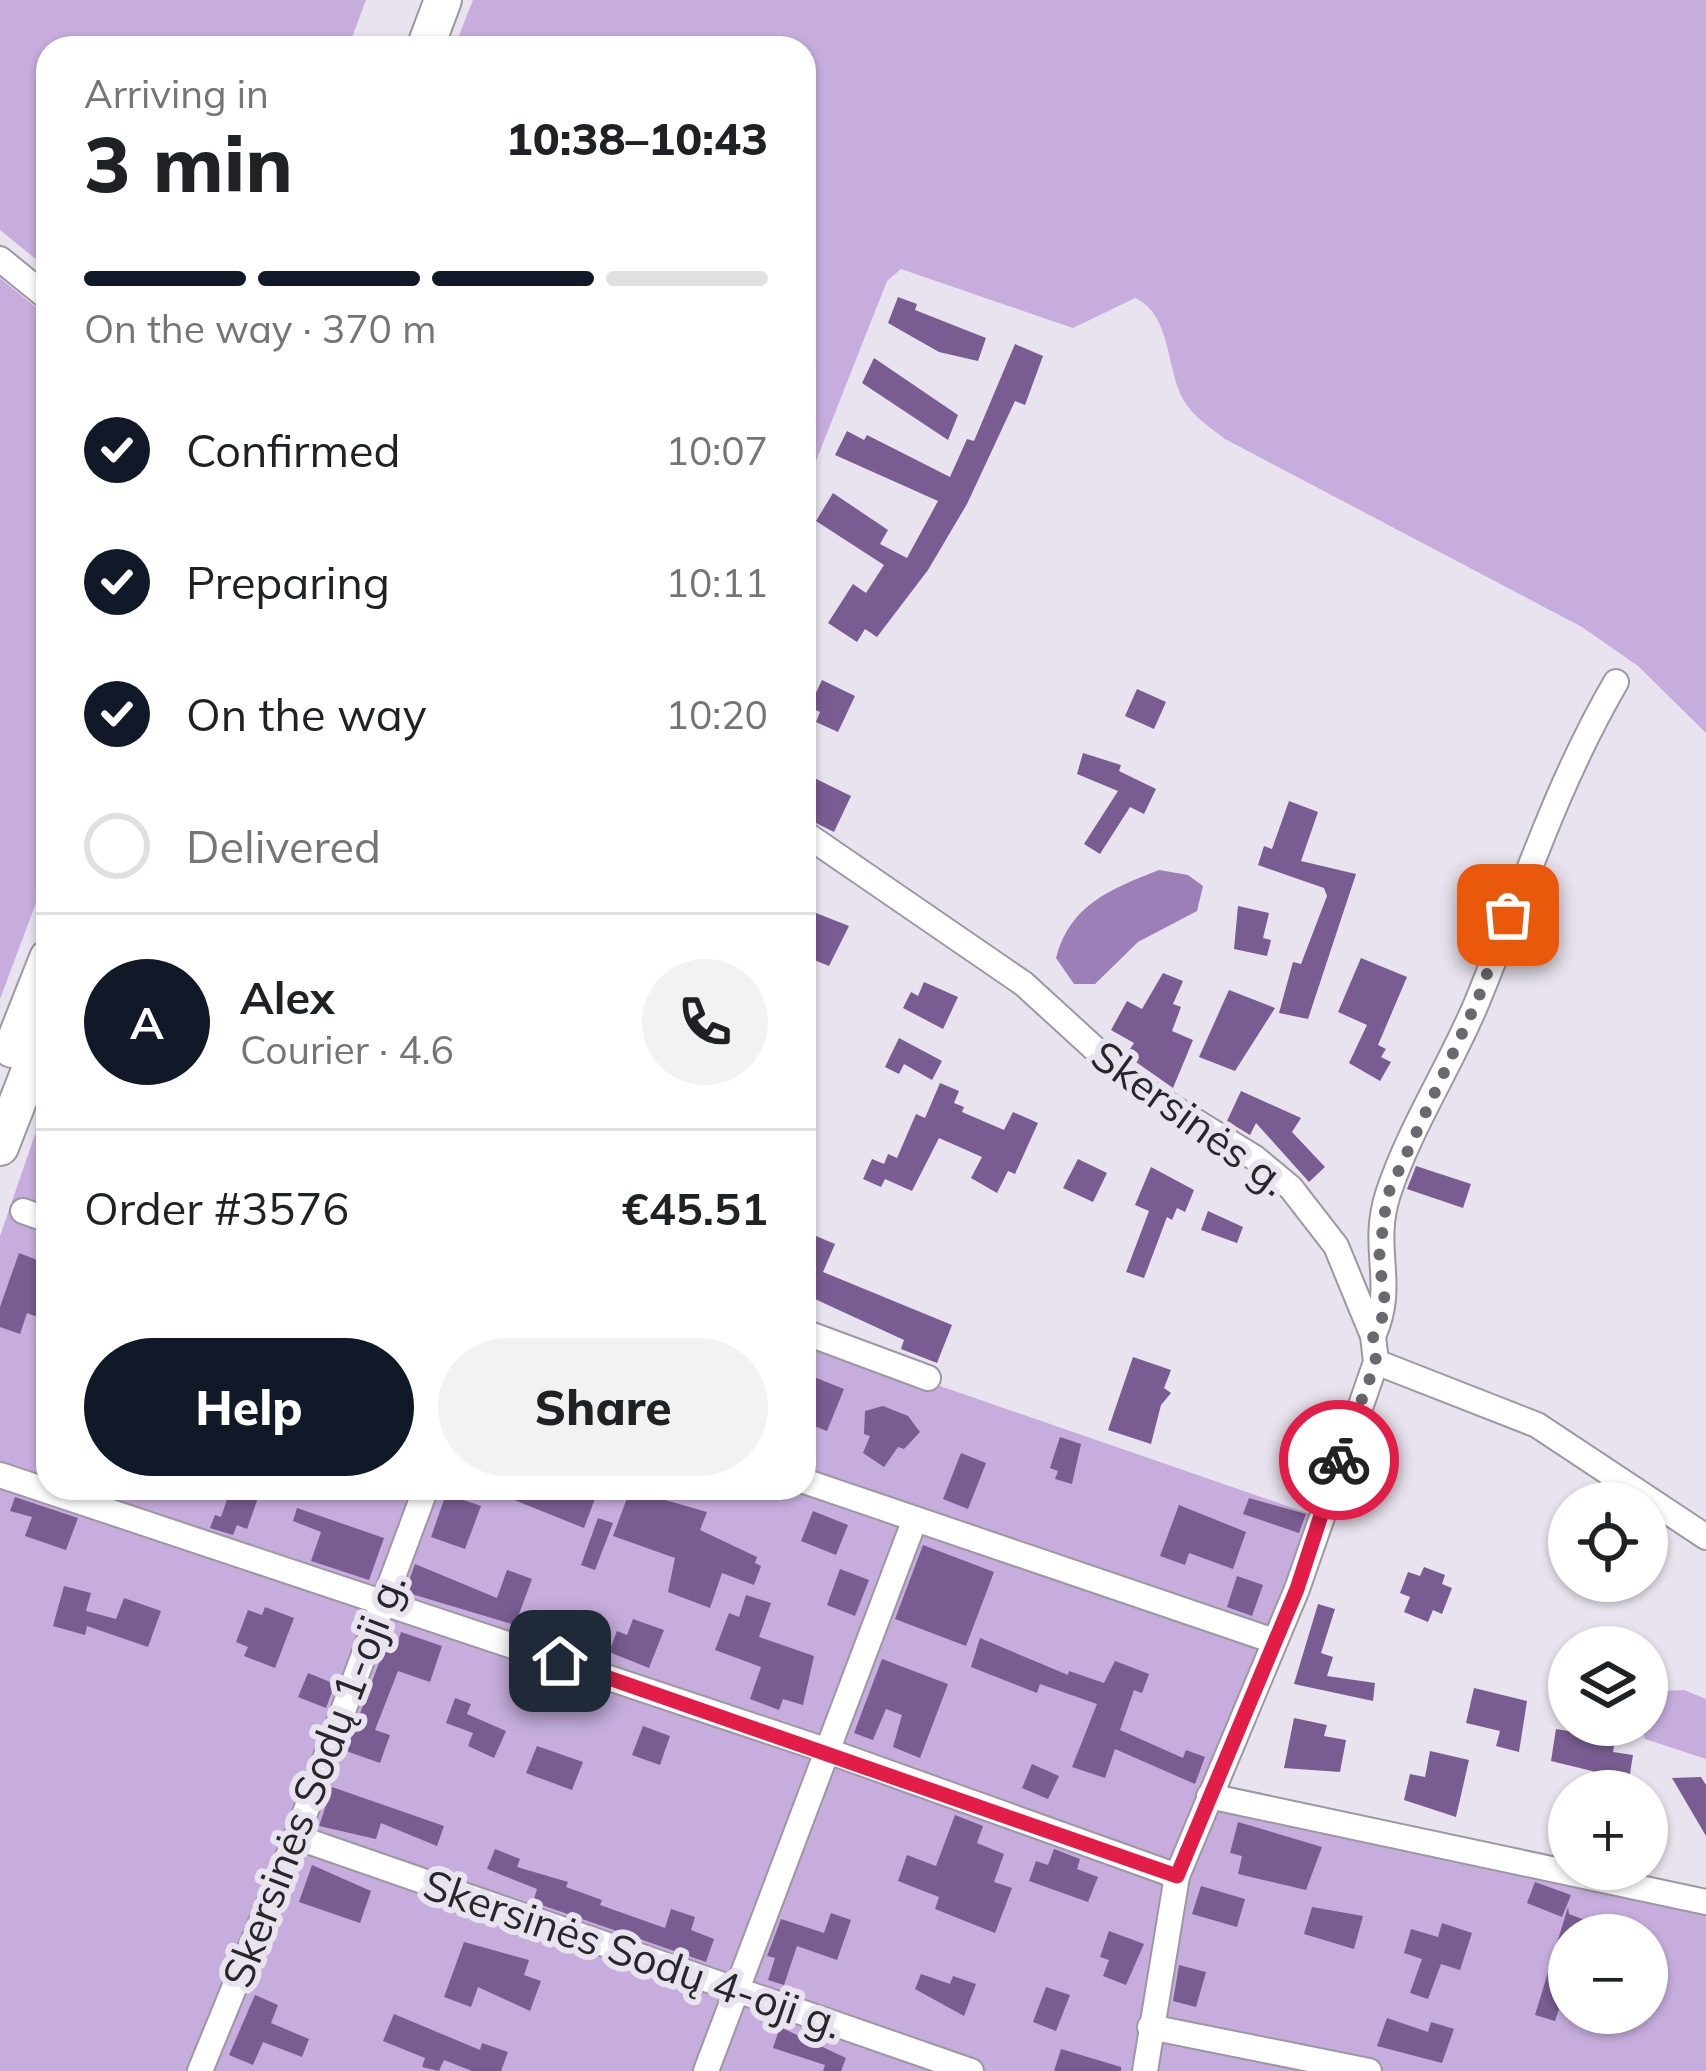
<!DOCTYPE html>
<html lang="en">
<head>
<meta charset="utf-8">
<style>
	body { margin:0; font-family:Mulish,sans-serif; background:#f2f2f2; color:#202124; height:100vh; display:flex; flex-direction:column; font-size:45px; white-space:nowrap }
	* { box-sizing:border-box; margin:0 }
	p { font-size:39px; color:#757577 }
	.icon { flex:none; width:66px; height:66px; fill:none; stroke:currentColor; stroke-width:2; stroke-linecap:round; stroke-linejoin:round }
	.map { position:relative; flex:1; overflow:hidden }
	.sheet { position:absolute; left:36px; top:36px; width:780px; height:1464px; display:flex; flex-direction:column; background:#fff; border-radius:36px; box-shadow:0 3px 9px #0004 }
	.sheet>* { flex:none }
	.fabs { position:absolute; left:1548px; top:1482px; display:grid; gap:24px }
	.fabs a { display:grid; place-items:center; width:120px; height:120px; border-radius:50%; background:#fff; box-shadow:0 3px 9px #0004; font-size:60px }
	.pin { position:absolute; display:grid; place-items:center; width:102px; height:102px; color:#fff; margin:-51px; border-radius:24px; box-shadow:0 6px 18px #0006 }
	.courier { position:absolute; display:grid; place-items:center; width:120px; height:120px; margin:-60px; border:9px solid #e11d48; border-radius:50%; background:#fff; color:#222; box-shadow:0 3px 15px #0007 }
	.head em { font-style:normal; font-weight:800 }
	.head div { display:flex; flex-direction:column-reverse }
	.head { display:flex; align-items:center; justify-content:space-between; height:204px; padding:0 48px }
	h1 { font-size:78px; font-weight:800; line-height:90px }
	.bar { display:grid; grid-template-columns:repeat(4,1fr); gap:18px 12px; align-content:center; height:144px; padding:0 48px }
	.bar i { height:15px; border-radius:9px; background:#e0e0e0 }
	.bar .selected { background:#111827 }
	.bar p { grid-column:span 4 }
	.line { display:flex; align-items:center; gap:30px; padding:0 48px; border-top:3px solid #e0e0e0 }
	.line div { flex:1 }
	.round { display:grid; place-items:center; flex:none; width:126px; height:126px; border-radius:63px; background:#f2f2f2 }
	ol { padding:0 48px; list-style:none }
	li { display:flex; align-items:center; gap:36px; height:132px }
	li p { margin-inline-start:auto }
	li .icon { padding:12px; border-radius:50%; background:#111827; color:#fff; stroke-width:4 }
	li:last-child { color:#757577 }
	li i { width:66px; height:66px; border:6px solid #e0e0e0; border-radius:50% }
	.primary-button { display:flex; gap:24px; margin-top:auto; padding:24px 48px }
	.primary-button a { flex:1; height:138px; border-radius:72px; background:#111827; color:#fff; font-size:48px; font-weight:800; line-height:138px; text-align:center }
	.primary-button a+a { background:#f2f2f2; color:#202124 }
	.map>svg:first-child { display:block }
	.green { fill:#c6addd; fill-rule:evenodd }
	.water { fill:#9d7fb7 }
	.building { fill:#795c91 }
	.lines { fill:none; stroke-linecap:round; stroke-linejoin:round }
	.minor-casing { stroke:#9d97a2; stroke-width:28 }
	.highway-casing { stroke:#9d97a2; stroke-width:40 }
	.minor { stroke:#fff; stroke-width:24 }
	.highway { stroke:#fff; stroke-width:36 }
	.done { stroke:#6b686f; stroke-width:12; stroke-dasharray:0 21.6 }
	.route { stroke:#e11d48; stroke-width:15 }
	.labels { text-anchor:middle; stroke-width:12; stroke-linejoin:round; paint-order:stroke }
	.street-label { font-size:42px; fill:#28262a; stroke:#e8e3ee }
</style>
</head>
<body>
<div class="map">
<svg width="1706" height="2071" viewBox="0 0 1706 2071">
	<rect width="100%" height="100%" fill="#e8e3ee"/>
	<g class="green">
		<path d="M0 0H366L348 48H48V269L0 230Z"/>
		<path d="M473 0H1706V733L1638 666 1582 627 1225 439C1211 428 1192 416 1183 399 1166 367 1171 314 1135 298L1073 328 901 269 887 281 816 461 804 456V48H454Z"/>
		<path d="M0 278 48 317V871L0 999Z"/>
		<path d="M48 1097V1488H804V1339L1316 1516 1207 1784 1706 1892V2071H0V1236ZM1569 1935H1647V2013H1569Z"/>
		<path d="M1684 1690 1706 1699V1759L1645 1739 1641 1725H1647V1701L1658 1691Z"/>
	</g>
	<path class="water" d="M1159 870 1188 875 1203 886 1197 911 1138 942 1095 984H1074L1056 958C1070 904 1111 889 1159 870Z"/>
	<g class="building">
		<path d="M898 297 917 304 915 310 986 338 978 361 939 352 888 323Z"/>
		<path d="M1015 344 1043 356 1025 405 1015 401 967 504 928 570 877 637 865 629 857 642 828 623 853 584 866 593 884 565 816 521 833 493 888 530 880 544 907 558 938 501 835 455 847 431 864 440 867 435 950 477 967 439 974 441Z"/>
		<path d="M874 358 958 415 948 440 862 383Z"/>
		<path d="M822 680 855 696 838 732 816 722 820 712 809 707Z"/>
		<path d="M1137 689 1166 702 1154 729 1125 716Z"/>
		<path d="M1083 753 1121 765 1119 771 1156 789 1144 814 1130 807 1100 854 1084 844 1118 791 1077 774Z"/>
		<path d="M804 773 851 796 834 832 804 817Z"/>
		<path d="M1289 801 1318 812 1301 861 1356 874 1308 1019 1279 1013 1293 962 1301 964 1327 896 1324 888 1258 865 1264 846 1272 849Z"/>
		<path d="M1238 906 1269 913 1263 938 1271 940 1267 956 1234 949Z"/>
		<path d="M816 913 849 926 829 966 804 956Z"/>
		<path d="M1361 958 1407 977 1378 1045 1386 1049 1381 1057 1391 1062 1380 1081 1349 1063 1367 1025 1338 1012Z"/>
		<path d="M1163 973 1183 981 1173 1004 1181 1007 1172 1031 1193 1040 1173 1088 1126 1055 1134 1043 1111 1030 1127 1001 1142 1009Z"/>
		<path d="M924 982 958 997 943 1029 903 1008 911 992 918 996Z"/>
		<path d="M1229 990 1275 1008 1235 1071 1199 1057Z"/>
		<path d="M899 1038 942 1061 932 1080 904 1064 899 1074 885 1067Z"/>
		<path d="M940 1083 959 1091 954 1103 964 1107 962 1112 1004 1130 1013 1112 1038 1123 1015 1174 1008 1171 997 1193 971 1178 982 1157 939 1138 912 1191 885 1179 881 1187 863 1179 872 1159 884 1164 888 1154 897 1158 916 1114 925 1118Z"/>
		<path d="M1241 1091 1301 1118 1292 1132 1325 1167 1309 1182 1256 1123 1250 1135 1227 1121Z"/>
		<path d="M1078 1159 1107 1173 1093 1202 1063 1188Z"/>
		<path d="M1416 1166 1471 1184 1463 1208 1407 1189Z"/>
		<path d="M1151 1167 1194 1190 1185 1212 1177 1208 1172 1220 1167 1217 1144 1278 1126 1272 1149 1211 1135 1205Z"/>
		<path d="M1208 1211 1243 1227 1237 1243 1201 1230Z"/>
		<path d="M816 1236 835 1244 823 1272 952 1325 937 1363 901 1349 904 1340 804 1294V1266Z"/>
		<path d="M19 1253 48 1264V1321L27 1313 20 1334 0 1327V1307Z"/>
		<path d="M1133 1357 1171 1370 1164 1388 1171 1393 1161 1405 1151 1444 1108 1430Z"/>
		<path d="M804 1373 844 1389 827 1431 804 1422Z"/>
		<path d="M883 1406 908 1416 920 1432 904 1449 898 1447 884 1467 863 1453 870 1436 864 1434 865 1411Z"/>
		<path d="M1060 1437 1081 1444 1072 1484 1055 1479 1058 1471 1050 1468Z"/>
		<path d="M961 1453 986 1463 968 1509 943 1499Z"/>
		<path d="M231 1488 260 1492 247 1529 237 1525 233 1535 210 1528 215 1515 221 1517Z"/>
		<path d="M484 1488H599L584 1528Z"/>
		<path d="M630 1490 707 1512 700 1530 757 1557 755 1563 761 1566 754 1585 722 1573 710 1608 668 1592 675 1558 613 1536Z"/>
		<path d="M446 1494 481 1506 465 1549 431 1537Z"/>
		<path d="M15 1497 78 1518 66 1550 25 1536 32 1517 10 1511Z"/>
		<path d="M1249 1498 1306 1514 1299 1533 1243 1514Z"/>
		<path d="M1179 1505 1246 1532 1233 1569 1189 1553 1185 1565 1160 1556Z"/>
		<path d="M297 1508 384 1538 369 1580 311 1561 321 1532 293 1521Z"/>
		<path d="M813 1511 848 1525 836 1555 801 1541Z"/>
		<path d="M598 1518 613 1523 595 1570 581 1565Z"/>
		<path d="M923 1545 994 1572 966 1646 895 1619Z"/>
		<path d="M415 1564 497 1598 507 1570 532 1579 515 1625 405 1592Z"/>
		<path d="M1424 1567 1445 1575 1442 1584 1452 1588 1442 1614 1433 1610 1428 1622 1404 1612 1410 1597 1400 1593 1408 1572 1420 1576Z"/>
		<path d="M840 1569 869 1580 855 1616 827 1605Z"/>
		<path d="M1237 1576 1263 1585 1252 1616 1227 1607Z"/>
		<path d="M64 1586 91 1593 86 1611 116 1619 124 1598 161 1611 148 1647 87 1626 85 1635 53 1626Z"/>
		<path d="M746 1595 771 1603 759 1637 814 1656 803 1705 783 1699 779 1710 750 1699 761 1667 715 1650 729 1613 739 1617Z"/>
		<path d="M1318 1604 1335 1609 1321 1653 1333 1657 1327 1676 1375 1683 1373 1701 1294 1684Z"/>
		<path d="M265 1607 294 1618 275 1668 244 1656 248 1647 236 1642 248 1610 262 1615Z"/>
		<path d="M633 1619 664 1630 649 1668 609 1652 617 1631 627 1635Z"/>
		<path d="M401 1632 442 1646 430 1682 398 1671 375 1730 390 1735 380 1763 346 1751 386 1644 396 1647Z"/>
		<path d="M980 1638 1068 1675 1069 1671 1104 1683 1115 1661 1149 1674 1142 1693 1134 1690 1120 1730 1183 1758 1186 1750 1205 1757 1195 1784 1115 1749 1105 1778 1072 1767 1097 1704 1040 1684 1037 1693 971 1667Z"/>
		<path d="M882 1659 948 1684 920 1758 893 1747 902 1715 886 1709 873 1740 854 1733Z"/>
		<path d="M308 1673 335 1684 326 1708 298 1697Z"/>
		<path d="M1474 1688 1527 1701 1519 1752 1496 1746 1500 1731 1466 1723Z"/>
		<path d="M455 1698 471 1704 467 1714 506 1731 494 1758 468 1746 473 1733 446 1723Z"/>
		<path d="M1294 1718 1327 1725 1324 1736 1346 1740 1340 1772 1284 1768Z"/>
		<path d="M1587 1725H1618L1613 1752 1633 1755 1629 1780 1551 1761 1556 1729 1586 1734Z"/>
		<path d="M643 1726 670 1736 660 1765 632 1755Z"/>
		<path d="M537 1746 583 1762 572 1790 526 1773Z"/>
		<path d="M1430 1751 1469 1760 1456 1817 1404 1800 1410 1774 1425 1777Z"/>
		<path d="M1032 1764 1059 1776 1048 1799 1022 1788Z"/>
		<path d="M1701 1777 1706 1785V1836L1672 1778Z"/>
		<path d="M332 1787 444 1826 437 1846 381 1823 376 1839 319 1826Z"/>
		<path d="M955 1815 983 1826 977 1843 1004 1854 994 1882 1012 1888 995 1933 935 1909 939 1897 898 1881 907 1855 936 1866Z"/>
		<path d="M1238 1822 1322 1847 1306 1890 1238 1874 1242 1856 1230 1853Z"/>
		<path d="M495 1849 520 1859 517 1867 568 1882 566 1887 602 1900 600 1905 665 1928 671 1909 695 1917 691 1930 714 1939 706 1962 533 1902 537 1889 487 1869Z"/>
		<path d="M1054 1849 1080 1859 1077 1869 1098 1877 1088 1902 1029 1881 1036 1861 1048 1865Z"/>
		<path d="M312 1865 371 1891 360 1923 299 1902Z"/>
		<path d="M1535 1882 1571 1895 1562 1917 1527 1903Z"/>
		<path d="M1201 1886 1245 1899 1237 1927 1192 1914Z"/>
		<path d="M1312 1907 1363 1916 1354 1949 1304 1934Z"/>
		<path d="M1568 1907 1569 1914 1621 1934 1569 1935V1978L1555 2021 1535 2015Z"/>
		<path d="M831 1913 851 1920 837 1960 797 1946 784 1985 768 1980 775 1958 767 1956 781 1919 824 1933Z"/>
		<path d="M1442 1923 1472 1933 1460 1970 1441 1964 1428 1999 1410 1993 1422 1959 1404 1953 1411 1929 1438 1937Z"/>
		<path d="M1109 1931 1144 1944 1126 1985 1103 1976 1109 1960 1100 1957Z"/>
		<path d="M464 1942 529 1960 524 1975 541 1981 530 2011 478 1987 471 2007 444 1997Z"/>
		<path d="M1179 1965 1206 1972 1196 2007 1173 2001Z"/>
		<path d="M921 1974 950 1984 953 1976 976 1984 964 2016 915 1989Z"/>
		<path d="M1046 1987 1070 1995 1056 2031 1033 2022Z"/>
		<path d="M255 1995 278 2005 271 2023 309 2039 302 2057 263 2042 253 2065 229 2055Z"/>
		<path d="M394 2014 480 2050 482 2043 508 2052 501 2071H472L444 2060 439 2071 422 2067 425 2058 383 2041Z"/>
		<path d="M1387 2018 1428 2032 1431 2022 1454 2029 1442 2063 1377 2046Z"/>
		<path d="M780 2027 846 2058 841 2071H823L825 2065 773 2048Z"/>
		<path d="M1061 2049 1121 2067V2071H1054Z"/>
	</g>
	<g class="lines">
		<g class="minor-casing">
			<g id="minor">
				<path d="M0 259 48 298"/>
				<path d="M804 833 1024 984 1131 1082 1255 1158 1291 1188 1336 1246 1373 1336 1376 1362 1297 1589 1177 1876 1145 2071"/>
				<path d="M23 1211 48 1220"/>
				<path d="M804 1332 928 1378"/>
				<path d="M1373 1336C1397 1284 1370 1250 1388 1194 1410 1127 1450 1067 1477 1002 1522 893 1556 785 1616 682"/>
				<path d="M1376 1362 1537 1425 1706 1537"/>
				<path d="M0 1475 825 1750 1177 1876"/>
				<path d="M804 1481 1274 1641"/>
				<path d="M1209 1796 1706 1902"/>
				<path d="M296 1837 971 2071"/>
				<path d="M1150 2027 1369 2071"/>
				<path d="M200 2071 296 1837 426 1488"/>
				<path d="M706 2071 915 1519"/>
			</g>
		</g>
		<g class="highway-casing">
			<g id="highway">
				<path d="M425 48 443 0"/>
				<path d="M12 1049 48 958"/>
				<path d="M0 1147 48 1024"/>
			</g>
		</g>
		<use href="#minor" class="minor"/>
		<use href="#highway" class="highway"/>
	</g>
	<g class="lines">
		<path class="done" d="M1339 1460 1376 1362 1373 1336 1386 1310 1379 1258 1387 1196 1478 999 1508 915"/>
		<path class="route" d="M560 1661 1177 1876 1297 1589 1339 1460"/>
	</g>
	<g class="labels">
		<g class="street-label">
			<text transform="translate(1190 1118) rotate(36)" y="15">Skersinės g.</text>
			<text transform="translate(314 1780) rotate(-69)" y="15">Skersinės Sodų 1-oji g.</text>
			<text transform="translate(633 1954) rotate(19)" y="15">Skersinės Sodų 4-oji g.</text>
		</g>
	</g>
</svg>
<div class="fabs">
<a><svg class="icon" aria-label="locate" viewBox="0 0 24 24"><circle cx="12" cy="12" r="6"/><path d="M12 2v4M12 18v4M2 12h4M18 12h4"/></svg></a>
<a><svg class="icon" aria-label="layers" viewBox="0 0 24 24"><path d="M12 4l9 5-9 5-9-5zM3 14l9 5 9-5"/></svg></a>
<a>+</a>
<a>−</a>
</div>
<div class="pin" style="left:1508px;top:915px;background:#ea580c"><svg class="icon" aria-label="bag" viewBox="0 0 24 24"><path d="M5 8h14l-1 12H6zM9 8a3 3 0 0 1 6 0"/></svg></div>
<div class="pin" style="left:560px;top:1661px;background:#1f2937"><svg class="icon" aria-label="home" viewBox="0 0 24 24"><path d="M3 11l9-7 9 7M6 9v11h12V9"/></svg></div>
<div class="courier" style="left:1339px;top:1460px"><svg class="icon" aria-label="bike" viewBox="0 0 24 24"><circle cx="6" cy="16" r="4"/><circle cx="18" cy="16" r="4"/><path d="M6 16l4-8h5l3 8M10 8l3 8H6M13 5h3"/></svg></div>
<section class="sheet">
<div class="head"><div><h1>3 min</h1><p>Arriving in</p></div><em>10:38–10:43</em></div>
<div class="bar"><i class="selected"></i><i class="selected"></i><i class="selected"></i><i></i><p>On the way · 370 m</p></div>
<ol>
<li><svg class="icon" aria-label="check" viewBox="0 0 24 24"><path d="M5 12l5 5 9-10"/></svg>Confirmed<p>10:07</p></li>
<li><svg class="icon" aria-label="check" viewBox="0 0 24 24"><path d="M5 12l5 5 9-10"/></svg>Preparing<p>10:11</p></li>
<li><svg class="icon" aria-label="check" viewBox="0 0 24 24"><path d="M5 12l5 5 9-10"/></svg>On the way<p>10:20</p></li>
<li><i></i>Delivered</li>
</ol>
<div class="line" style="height:216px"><b class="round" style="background:#111827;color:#fff">A</b><div><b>Alex</b><p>Courier · 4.6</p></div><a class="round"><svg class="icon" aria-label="phone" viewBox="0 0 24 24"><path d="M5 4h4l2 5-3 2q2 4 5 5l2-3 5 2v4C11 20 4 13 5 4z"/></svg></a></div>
<div class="line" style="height:156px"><div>Order #3576</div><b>€45.51</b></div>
<div class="primary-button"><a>Help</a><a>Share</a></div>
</section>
</div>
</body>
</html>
